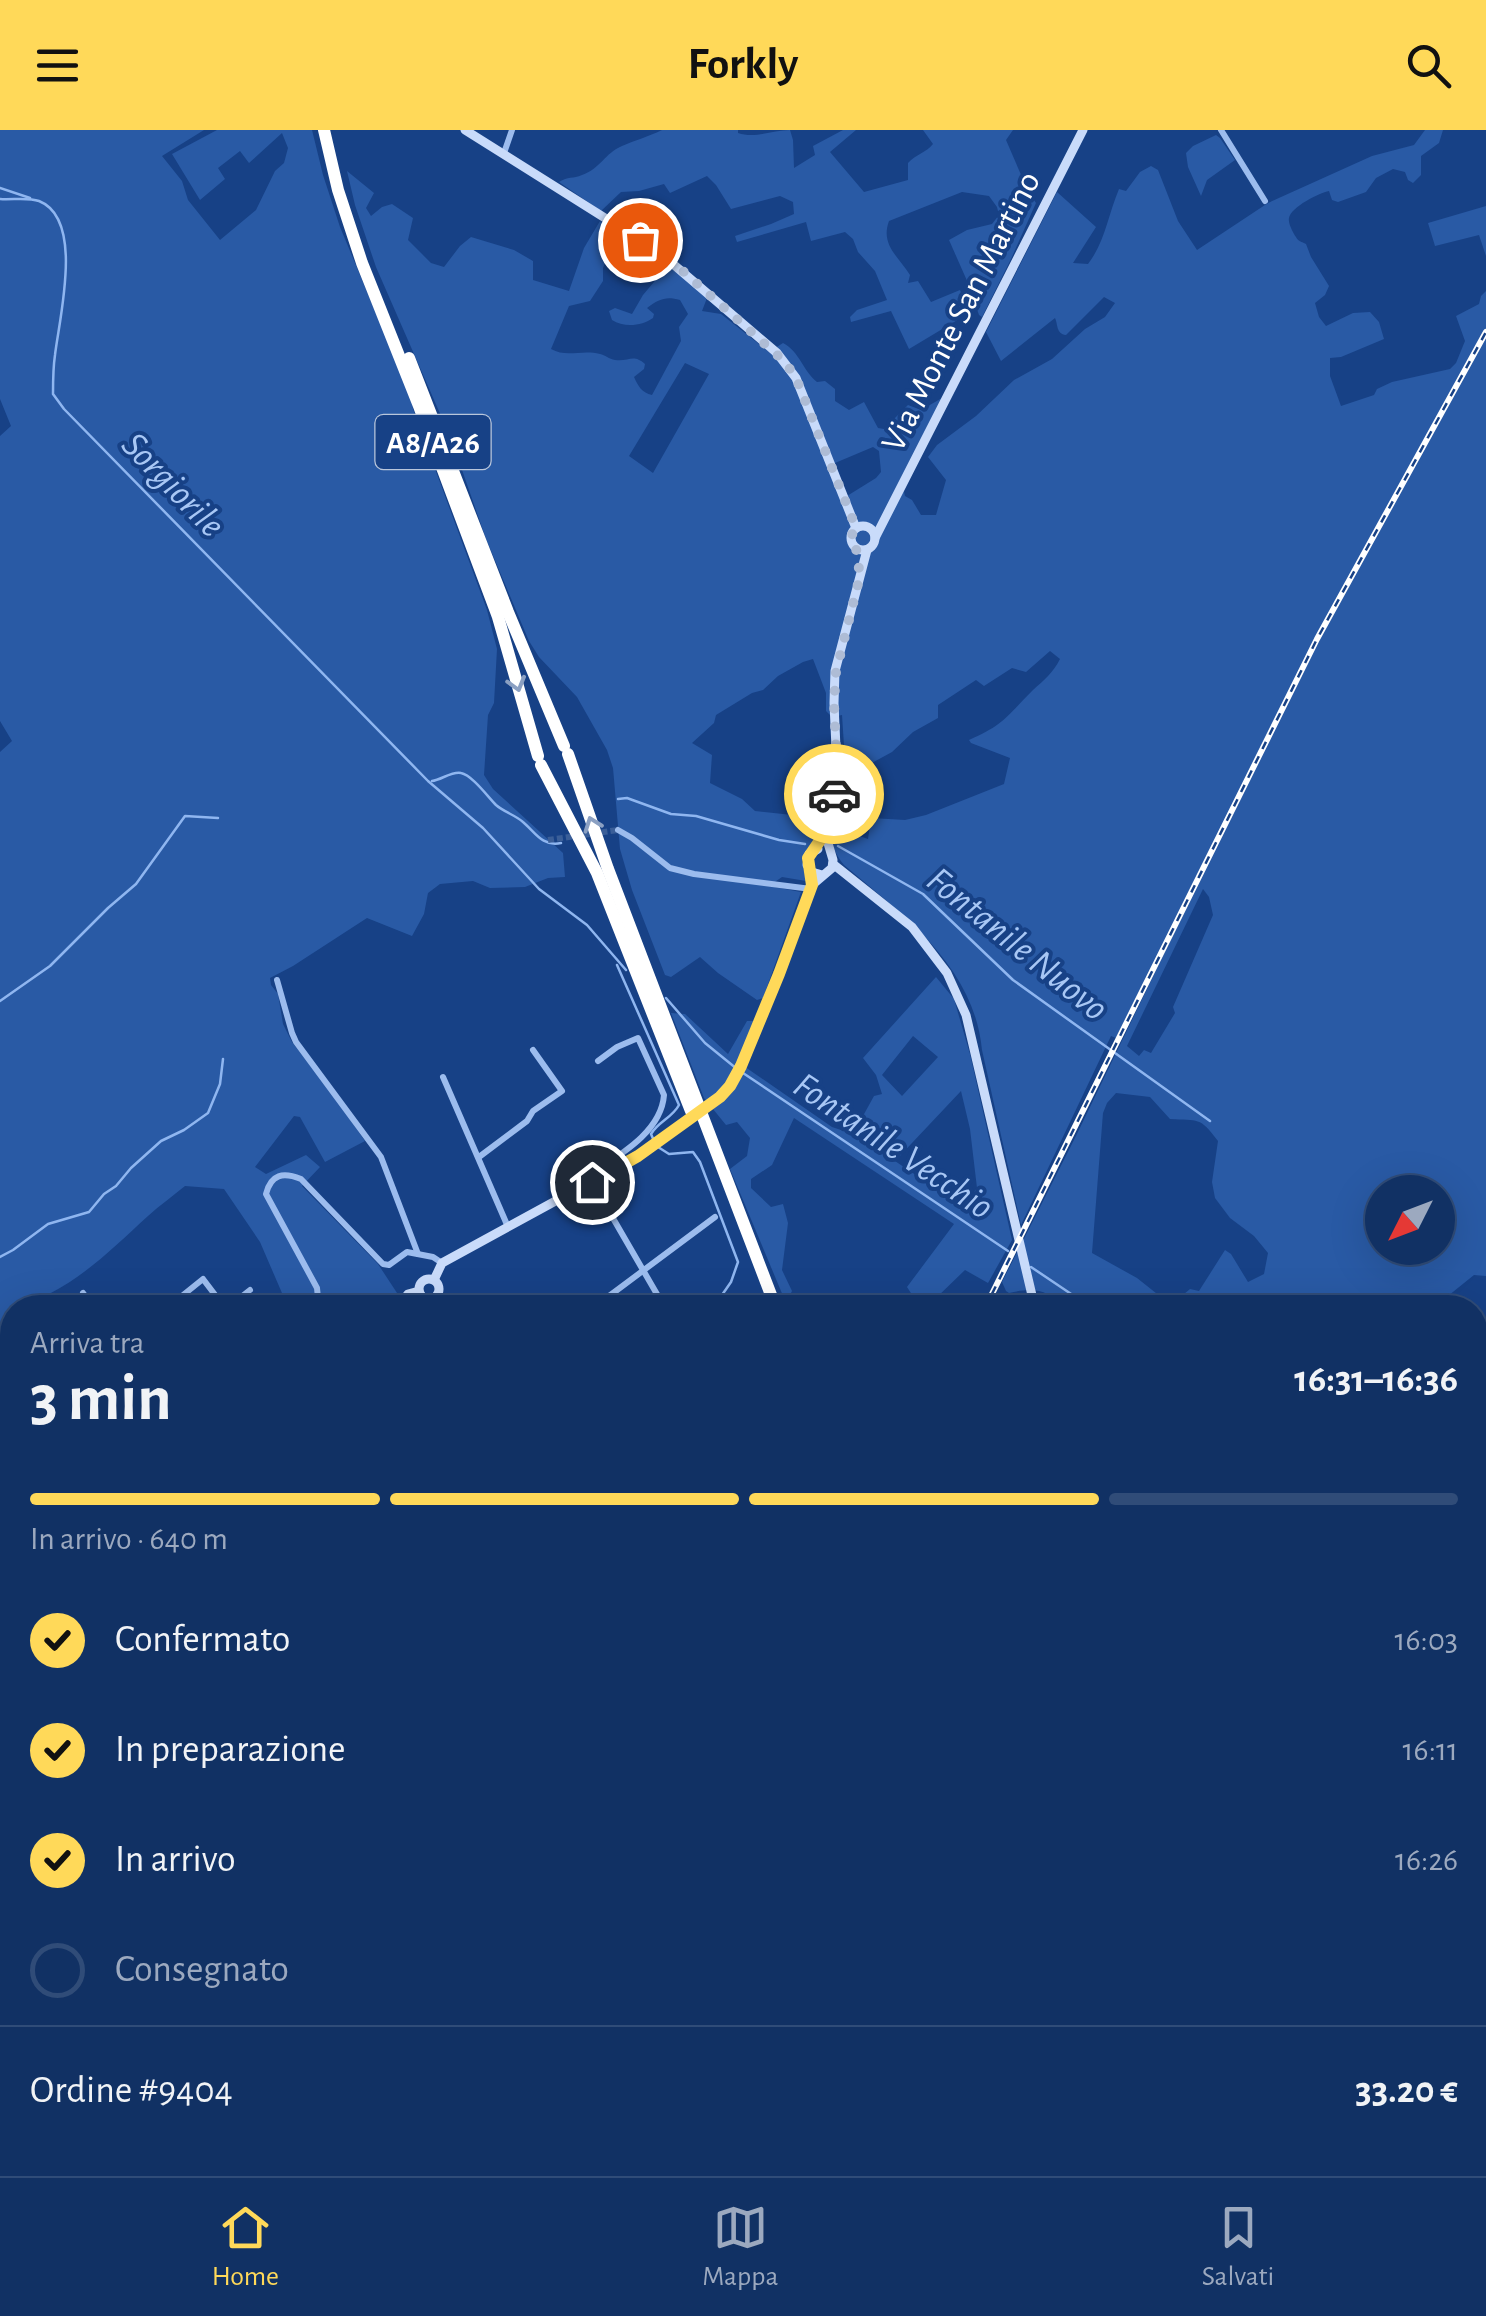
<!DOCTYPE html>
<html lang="it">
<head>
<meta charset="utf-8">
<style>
	body { margin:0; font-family:"Alegreya Sans",sans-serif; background:#1e3d6d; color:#f1f3f6; height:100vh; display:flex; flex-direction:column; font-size:38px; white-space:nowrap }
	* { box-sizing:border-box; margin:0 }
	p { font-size:32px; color:#9ca9bf }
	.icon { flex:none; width:55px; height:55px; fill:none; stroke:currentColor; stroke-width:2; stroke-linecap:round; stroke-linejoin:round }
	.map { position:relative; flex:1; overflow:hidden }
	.sheet { position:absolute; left:0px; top:1165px; width:1488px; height:882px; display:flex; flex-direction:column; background:#113164; border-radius:40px 40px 0 0; box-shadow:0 10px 40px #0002,0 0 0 2px #304c78 }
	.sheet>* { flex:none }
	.needle { width:65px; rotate:228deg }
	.buttons { position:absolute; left:1365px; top:1045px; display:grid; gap:20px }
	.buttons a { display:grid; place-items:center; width:90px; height:90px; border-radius:50%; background:#113164; box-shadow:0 10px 40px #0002,0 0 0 2px #304c78; font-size:50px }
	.pin { position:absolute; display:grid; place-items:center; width:85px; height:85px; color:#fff; margin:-42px; border:5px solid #fff; border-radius:50%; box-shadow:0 2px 10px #0007 }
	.courier { position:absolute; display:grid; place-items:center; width:100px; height:100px; margin:-50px; border:8px solid #ffd959; border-radius:50%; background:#fff; color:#222; box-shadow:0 2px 12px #0007 }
	.head em { font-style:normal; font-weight:600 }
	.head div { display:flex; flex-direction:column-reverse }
	.head { display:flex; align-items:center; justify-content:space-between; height:170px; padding:0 30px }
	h1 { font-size:65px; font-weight:600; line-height:75px }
	.bar { display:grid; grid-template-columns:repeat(4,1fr); gap:15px 10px; align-content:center; height:120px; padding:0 30px }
	.bar i { height:12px; border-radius:8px; background:#304c78 }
	.bar .on { background:#ffd959 }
	.bar p { grid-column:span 4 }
	.line { display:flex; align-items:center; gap:25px; padding:0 30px; border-top:2px solid #304c78 }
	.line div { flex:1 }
	ol { padding:0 30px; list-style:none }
	li { display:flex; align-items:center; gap:30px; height:110px }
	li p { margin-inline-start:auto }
	li .icon { padding:10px; border-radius:50%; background:#ffd959; color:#111; stroke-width:4 }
	li:last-child { color:#9ca9bf }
	li i { width:55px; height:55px; border:5px solid #304c78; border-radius:50% }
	header { display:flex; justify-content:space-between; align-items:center; height:130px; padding:0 30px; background:#ffd959; color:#111; font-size:45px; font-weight:600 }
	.tabs { display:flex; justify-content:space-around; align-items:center; height:140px; border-top:2px solid #304c78; background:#113164; font-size:28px; color:#9ca9bf }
	.tabs a { display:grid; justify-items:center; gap:5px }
	.tabs .on { color:#ffd959 }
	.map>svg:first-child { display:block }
	.green { fill:#295aa5; fill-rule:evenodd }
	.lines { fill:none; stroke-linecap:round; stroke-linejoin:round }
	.stream { stroke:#8fb6f0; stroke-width:2.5 }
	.street-tunnel { stroke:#3a5e98; stroke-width:6; stroke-dasharray:6 3; stroke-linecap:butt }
	.street { stroke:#9cbcee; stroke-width:6 }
	.secondary { stroke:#c9dbfa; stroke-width:9 }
	.highway { stroke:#fff; stroke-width:12 }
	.rail-casing { stroke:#fff; stroke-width:6 }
	.rail { stroke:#174186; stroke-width:2.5; stroke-dasharray:8; stroke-linecap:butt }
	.oneway { stroke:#8ba0c2 }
	.done { stroke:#aebcd5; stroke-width:10; stroke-dasharray:0 18 }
	.route { stroke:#ffd959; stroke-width:12 }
	.labels { text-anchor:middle; stroke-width:8; stroke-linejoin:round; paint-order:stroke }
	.shield { fill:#174186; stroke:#b9c6db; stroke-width:2.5 }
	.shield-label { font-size:32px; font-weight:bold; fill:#fff }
	.street-label { font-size:35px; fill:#fff; stroke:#174186 }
	.water-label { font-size:38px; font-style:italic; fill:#a8c7f5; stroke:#174186 }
</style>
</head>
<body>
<header><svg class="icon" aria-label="menu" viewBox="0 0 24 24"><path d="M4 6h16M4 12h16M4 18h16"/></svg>Forkly<svg class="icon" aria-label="search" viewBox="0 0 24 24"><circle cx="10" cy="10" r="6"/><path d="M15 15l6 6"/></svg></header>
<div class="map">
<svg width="1486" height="2046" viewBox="0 0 1486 2046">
	<rect width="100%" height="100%" fill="#174186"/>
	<g class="green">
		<path d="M0 0H204L162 26 182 51 188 70 220 110 256 80 275 41 284 33 288 18 282 3 249 33 240 21 218 38 225 49 200 70 172 24 217 0H312L323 45 340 97 411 267 413 279 487 480 497 519 494 573 488 585 484 645 493 659 563 723 565 747 548 748 525 757 490 758 473 751 440 754 428 763 424 784 412 806 367 788 293 836 270 848 271 855 278 864 283 894 292 912 334 966 365 1011 325 1032 300 987 294 986 255 1037 266 1044 306 1025 320 1037 302 1056 378 1134 399 1166 394 1177H288L260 1112 224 1059 185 1056C173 1066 160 1075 148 1086 116 1115 88 1144 49 1164 37 1170 26 1177 12 1178V1181L1 1191 12 1211V1251L0 1274V622L12 611 0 591V306L11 296 0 269Z"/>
		<path d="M662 0H738V3C755 9 772 0 790 0L793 10 794 38 815 25 813 16 843 0H856L830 22 864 62 908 50V33C916 24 926 23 933 14L923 0H1013L1006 10 1028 61 1036 73 1011 129 982 187 979 185 968 153 949 110 967 100 992 94 999 85 997 77 989 66 962 62 889 91C880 115 899 127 910 145L908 153 918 151 931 172 960 160 969 183 909 219 891 181 851 192 850 187 857 180 887 170 875 141 858 122 853 109 845 102 811 111 806 92 737 112 735 106 771 94 794 84 793 72 780 66 731 79 716 55 707 46 670 63 664 54 639 61 621 62 601 81 559 52C568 46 573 49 582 45 600 39 605 23 622 16 635 10 648 7 662 0Z"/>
		<path d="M1425 0H1443L1439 13 1421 26V45L1413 53 1408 50 1405 42 1393 39 1376 48 1366 62 1338 72 1332 70 1329 61C1319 63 1291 77 1289 88 1288 93 1292 100 1294 104 1299 112 1298 110 1306 114L1311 127 1329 156 1325 165 1315 173 1319 187 1326 196 1353 183 1370 182 1379 192 1384 209 1341 227 1330 228V246L1341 276 1374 265 1377 259 1392 252 1450 239 1456 233 1465 211 1456 186 1479 174 1481 166 1486 161V1146L1474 1145 1433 1178H1066C1046 1159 1035 1157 1009 1163L1006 1161 1002 1152 1076 1006 1216 716 1215 712 1116 908 1111 906 1021 1095 982 920C974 836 904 786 844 735 832 720 830 710 834 691L838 705 848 702 868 709 871 688 905 690 926 685 1004 654 1010 628 971 613 969 610C1004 595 1007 586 1033 560 1044 550 1053 543 1060 529L1050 521 1026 542 1012 538 984 556 976 550 938 575V588L913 602 892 622 870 634 846 658 842 656 845 631 842 585 832 587 826 581V563L813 529 803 532 778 546 763 560 752 563 716 585 714 593 692 613 712 625 710 653 742 669 755 681 820 688 816 710 802 731 806 751 782 747 769 756 801 762 763 868 757 870 718 843 700 827 671 847 665 845 632 760 620 719 613 638 607 620 577 567 539 527 529 511 486 409 452 311 376 137 355 75 347 41 374 63 366 78 371 86 382 77 392 74 413 88 408 110 431 133 444 137 460 116 471 107 514 120 533 131V150L569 161 584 118 600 91 617 105 603 138V151L590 171 569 176 551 219C567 228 582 219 600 224 605 225 609 229 615 230 629 232 633 223 645 234L644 239 634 247C638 256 642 263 652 265L681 211 679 197 688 184 680 170C666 166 659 169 647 178L654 184 653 188C642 196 624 198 612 190L609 181 615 178 632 184 643 165 669 134 707 168 702 181 721 184 769 222 783 213C800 222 803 241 817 252L825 251 835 259V271L849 280 864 272 878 298 884 299 908 275 921 280 942 268 901 349 905 366 912 370 921 385H936L946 350 928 327 937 315 976 286 1014 250 1052 229 1085 199 1105 187 1115 173 1104 167 1066 205C1056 204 1058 194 1055 188L1001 231 986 202 1057 62 1096 97 1073 133 1088 134C1105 112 1108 85 1119 59L1126 61 1140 42 1151 36 1158 40 1178 91 1197 120 1268 73 1372 26 1414 15ZM685 233 709 244 653 343 629 326ZM873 317 879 321 881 342 876 348 847 366 835 333ZM1203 759 1209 767 1213 785 1173 877 1175 883 1151 923 1144 920 1139 926 1127 916ZM1116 963 1150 967 1170 989C1199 991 1199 986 1218 1011L1212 1052 1215 1068 1230 1088 1254 1106 1268 1123 1264 1144 1248 1152 1231 1124 1225 1120 1199 1161 1190 1159 1171 1175 1137 1148 1092 1123 1103 983 1107 973ZM1382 1062H1438V1118H1382Z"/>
		<path d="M1216 5 1220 8 1235 30 1207 50 1201 66 1188 37 1186 23 1193 16Z"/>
		<path d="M1486 76V126L1479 105 1435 116 1428 93Z"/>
		<path d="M936 847 954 869 970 924 1012 1110 988 1153 965 1140 935 1169 918 1174 907 1157 954 1094 794 988 772 1035 751 1049V1058L771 1077 783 1074 788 1093 782 1140 792 1161 786 1173 730 1039 747 1026 750 1008 737 992 726 995 704 968 671 883 685 884 728 924 747 891H756L738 932 832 997 853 1004 874 966 882 964 876 945 863 928ZM913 906 938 927 902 966 882 945ZM961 961 970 999 977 1058 963 1077 895 1031Z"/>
		<path d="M1478 1202 1486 1206V1844L1475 1835V1210Z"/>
		<path d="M144 2035H293L296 2042 294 2046H143Z"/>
		<path d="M493 2035H810L839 2046H505L515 2036Z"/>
		<path d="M1082 2035H1278L1276 2046H1084Z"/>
	</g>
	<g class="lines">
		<g class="stream">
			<path d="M0 58 30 68"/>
			<path d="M0 69C12 70 28 67 39 71 85 89 59 189 55 225 53 238 53 251 53 264L64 279 428 651 483 698 539 759 587 795 626 840"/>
			<path d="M432 651C441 650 452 641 461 643 472 645 488 667 496 675 504 682 515 685 523 692 535 702 542 717 561 713"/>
			<path d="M618 669 627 668 671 684 696 686 779 710 805 714"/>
			<path d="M838 716 923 764 1013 850 1210 991"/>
			<path d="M617 835 679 975C672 988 659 991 651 1004L654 1011"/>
			<path d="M666 868 705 913 737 939"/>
			<path d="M0 871 50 836 108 778 136 754 185 686 218 688"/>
			<path d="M743 943 1008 1121"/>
			<path d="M658 1017 669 1024 693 1022 700 1032 738 1132 731 1152 713 1178"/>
			<path d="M0 1127 13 1120 48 1094 89 1082 104 1064 116 1056 131 1038 161 1011 184 1000 208 983 220 954 223 929"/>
			<path d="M1031 1137 1092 1178"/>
		</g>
		<path class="street-tunnel" d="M548 710 618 700"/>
		<g class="street">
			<path d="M1221 0 1265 71"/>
			<path d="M504 23 512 0"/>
			<path d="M618 700 632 708 670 738 694 744 811 759"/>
			<path d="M277 850 292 903 296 912 381 1027 418 1124"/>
			<path d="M443 947 508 1097"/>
			<path d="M479 1027 527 991 533 981 562 961 533 920"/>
			<path d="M592 1052 665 1178"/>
			<path d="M573 1059 581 1051C610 1030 661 1006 664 965L638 908 617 917 598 931"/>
			<path d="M83 1163 94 1178"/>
			<path d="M167 1178 203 1149 225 1178"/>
			<path d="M227 1178 250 1160"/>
			<path d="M315 1178 318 1168 317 1158 266 1064C271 1044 283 1042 301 1049L383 1134 389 1135 407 1122 433 1127 442 1133"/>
			<path d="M593 1178 715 1087"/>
			<path d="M0 1197 12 1210"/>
			<path d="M0 1282 12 1259"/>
			<path d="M0 1347 12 1337"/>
			<path d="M10 1404 12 1408"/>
			<path d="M0 1465 12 1457"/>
			<path d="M0 1596 12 1598"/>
			<path d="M0 1760 12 1765"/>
			<path d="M0 1902 7 1901"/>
			<path d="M354 2035 366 2046"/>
			<path d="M946 2035 956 2046"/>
			<path d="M133 2040 134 2035"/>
			<path d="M88 2046V2035"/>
			<path d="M330 2046 339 2035"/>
		</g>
		<g class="secondary">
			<path d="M465 0 659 122 777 223 796 248 856 398"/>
			<circle cx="863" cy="408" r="12"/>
			<path d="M875 408 1083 0"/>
			<path d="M818 719 809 724 807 735 812 742 822 745"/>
			<path d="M815 720 826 701 837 641 834 573 835 541 867 420"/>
			<path d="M833 734 912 797 947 843 966 885 1035 1178"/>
			<circle cx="429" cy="1159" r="10"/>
			<path d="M434 1150 442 1133 638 1026 719 967 729 956 741 936 779 844 812 755 832 738 833 730 825 703"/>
			<path d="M438 1165 450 1178"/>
			<path d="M397 1178 408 1164 419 1161"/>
			<path d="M0 1532 12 1524"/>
			<path d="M0 1640 12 1645"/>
			<path d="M0 1792 12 1775"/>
			<path d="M1315 2035 1333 2046"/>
			<path d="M55 2046 59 2035"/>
		</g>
		<g class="highway">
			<path d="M324 0 338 60 362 133 419 276 498 487 538 626"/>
			<path d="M409 228 508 482 564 616"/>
			<path d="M568 624 608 739 776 1178"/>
			<path d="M541 635 597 743 691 981"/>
			<path d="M1066 2035 1068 2046"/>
		</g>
		<g class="rail-casing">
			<g id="rail">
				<path d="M985 1178 1317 509 1486 202"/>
				<path d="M561 2046 566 2035"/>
			</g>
		</g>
		<use href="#rail" class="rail"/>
	</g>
	<defs><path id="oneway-chevron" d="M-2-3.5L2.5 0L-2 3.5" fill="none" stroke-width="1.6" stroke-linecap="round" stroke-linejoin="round" transform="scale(2.5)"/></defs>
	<g class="oneway">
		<use href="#oneway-chevron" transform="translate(517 554) rotate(74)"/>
		<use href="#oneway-chevron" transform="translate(592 694) rotate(-110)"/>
	</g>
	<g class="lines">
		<path class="done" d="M640 110 675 134 785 232 796 248 856 398 850 408 856 418 860 446 836 542 834 573 837 641 834 664"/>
		<path class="route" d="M592 1052 638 1026 720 967 730 956 741 936 779 844 812 755 808 728 825 703 834 664"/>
	</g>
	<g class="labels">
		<rect class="shield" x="375.5" y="285" width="115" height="54" rx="8"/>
		<g class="shield-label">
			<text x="433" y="323">A8/A26</text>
		</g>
		<g class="street-label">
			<text transform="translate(960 181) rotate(-63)" y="12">Via Monte San Martino</text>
		</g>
		<g class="water-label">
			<text transform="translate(174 354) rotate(46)" y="13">Sorgiorile</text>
			<text transform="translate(1018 813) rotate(39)" y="13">Fontanile Nuovo</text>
			<text transform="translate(894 1015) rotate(34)" y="13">Fontanile Vecchio</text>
		</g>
	</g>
</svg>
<div class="buttons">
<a><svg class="needle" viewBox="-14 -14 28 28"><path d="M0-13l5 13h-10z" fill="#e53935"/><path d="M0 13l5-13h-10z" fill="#9ca9bf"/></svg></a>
</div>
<div class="pin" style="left:640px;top:110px;background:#ea580c"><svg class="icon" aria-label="bag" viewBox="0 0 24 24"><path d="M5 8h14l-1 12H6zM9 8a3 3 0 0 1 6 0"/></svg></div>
<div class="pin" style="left:592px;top:1052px;background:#1f2937"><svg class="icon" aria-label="home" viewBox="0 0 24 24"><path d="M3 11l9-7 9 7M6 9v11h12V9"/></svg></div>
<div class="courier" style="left:834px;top:664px"><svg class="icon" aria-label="car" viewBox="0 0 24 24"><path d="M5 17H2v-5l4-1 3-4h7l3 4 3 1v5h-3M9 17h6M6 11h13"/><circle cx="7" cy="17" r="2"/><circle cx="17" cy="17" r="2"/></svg></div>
<section class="sheet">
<div class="head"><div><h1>3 min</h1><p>Arriva tra</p></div><em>16:31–16:36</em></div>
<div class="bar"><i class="on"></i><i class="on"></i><i class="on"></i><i></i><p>In arrivo · 640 m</p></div>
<ol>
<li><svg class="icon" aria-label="check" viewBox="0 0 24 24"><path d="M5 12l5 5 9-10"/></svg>Confermato<p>16:03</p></li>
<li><svg class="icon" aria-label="check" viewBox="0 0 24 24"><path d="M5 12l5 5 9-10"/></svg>In preparazione<p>16:11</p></li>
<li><svg class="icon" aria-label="check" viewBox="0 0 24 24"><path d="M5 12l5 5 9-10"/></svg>In arrivo<p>16:26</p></li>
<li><i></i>Consegnato</li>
</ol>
<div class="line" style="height:130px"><div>Ordine #9404</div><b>33.20 €</b></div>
</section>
</div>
<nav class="tabs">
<a class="on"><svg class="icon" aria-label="home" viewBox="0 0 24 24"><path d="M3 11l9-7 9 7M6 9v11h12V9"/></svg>Home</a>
<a><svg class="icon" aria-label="map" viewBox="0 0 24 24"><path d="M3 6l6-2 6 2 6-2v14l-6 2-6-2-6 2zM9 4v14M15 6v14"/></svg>Mappa</a>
<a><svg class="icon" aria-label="saved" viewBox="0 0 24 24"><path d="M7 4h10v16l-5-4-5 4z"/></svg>Salvati</a>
</nav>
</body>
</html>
